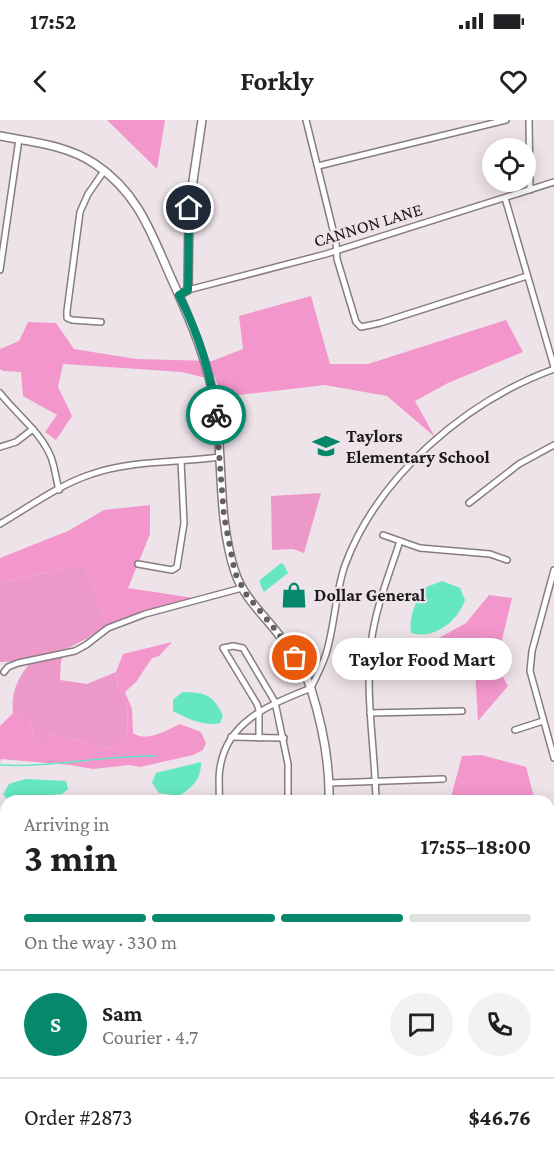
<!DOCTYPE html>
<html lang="en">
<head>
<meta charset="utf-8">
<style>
	body { margin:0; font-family:"Crimson Pro",serif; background:#f2f2f2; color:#202124; height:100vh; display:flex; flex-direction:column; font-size:22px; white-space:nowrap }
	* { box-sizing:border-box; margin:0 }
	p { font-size:20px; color:#757577 }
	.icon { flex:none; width:33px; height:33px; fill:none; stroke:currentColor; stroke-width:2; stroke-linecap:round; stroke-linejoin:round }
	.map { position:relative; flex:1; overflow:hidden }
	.panel { position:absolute; left:0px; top:675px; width:555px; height:372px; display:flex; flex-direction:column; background:#fff; border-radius:18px 18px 0 0; box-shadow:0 3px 15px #0003 }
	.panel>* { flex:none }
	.fabs { position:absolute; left:482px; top:18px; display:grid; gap:12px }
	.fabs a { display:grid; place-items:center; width:54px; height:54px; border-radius:50%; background:#fff; box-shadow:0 3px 15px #0003; font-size:30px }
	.pin { position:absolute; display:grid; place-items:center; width:51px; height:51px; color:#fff; margin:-26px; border:3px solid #fff; border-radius:50%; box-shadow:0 2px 6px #0007 }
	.courier { position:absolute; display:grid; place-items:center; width:60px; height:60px; margin:-30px; border:4px solid #05886b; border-radius:50%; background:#fff; color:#222; box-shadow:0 2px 8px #0007 }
	.bubble { position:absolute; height:42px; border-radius:21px; background:#fff; box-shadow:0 3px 15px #0003; font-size:20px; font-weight:700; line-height:42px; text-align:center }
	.summary em { font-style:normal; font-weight:700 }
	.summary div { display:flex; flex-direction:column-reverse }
	.summary { display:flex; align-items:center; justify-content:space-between; height:102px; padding:0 24px }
	h1 { font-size:39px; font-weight:700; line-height:45px }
	.bar { display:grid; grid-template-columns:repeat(4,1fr); gap:9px 6px; align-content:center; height:72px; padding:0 24px }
	.bar i { height:8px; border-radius:4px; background:#e0e0e0 }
	.bar .active { background:#05886b }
	.bar p { grid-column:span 4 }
	.line { display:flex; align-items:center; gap:15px; padding:0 24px; border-top:2px solid #e0e0e0 }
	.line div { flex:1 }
	.round { display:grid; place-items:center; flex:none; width:63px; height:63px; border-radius:32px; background:#f2f2f2 }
	.status { display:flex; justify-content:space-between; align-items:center; height:42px; padding:0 30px; background:#fff; direction:ltr }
	.status svg { height:16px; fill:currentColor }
	header { display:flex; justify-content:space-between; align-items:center; height:78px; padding:0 24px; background:#fff; font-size:27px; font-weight:700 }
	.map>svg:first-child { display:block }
	.green { fill:#ec99ca }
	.forest { fill:#f296cc }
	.water { fill:#65e8c2 }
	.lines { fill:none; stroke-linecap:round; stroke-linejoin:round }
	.stream { stroke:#65e8c2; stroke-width:1.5 }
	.minor-casing { stroke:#867c82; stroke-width:8 }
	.tertiary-casing { stroke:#867c82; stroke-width:10 }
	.minor { stroke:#fff; stroke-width:5 }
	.tertiary { stroke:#fff; stroke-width:7 }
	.done { stroke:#666063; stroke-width:6; stroke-dasharray:0 10.8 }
	.route { stroke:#05886b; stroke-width:8 }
	.labels { text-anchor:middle; stroke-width:4.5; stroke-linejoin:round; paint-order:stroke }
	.street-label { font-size:18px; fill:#1d191b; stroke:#eee3e9 }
	.poi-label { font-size:18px; font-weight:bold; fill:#1d191b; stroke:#eee3e9; text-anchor:start }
</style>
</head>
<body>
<div class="status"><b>17:52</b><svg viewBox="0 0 49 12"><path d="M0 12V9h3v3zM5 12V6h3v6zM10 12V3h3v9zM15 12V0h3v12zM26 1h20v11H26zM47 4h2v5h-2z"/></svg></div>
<header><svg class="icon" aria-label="back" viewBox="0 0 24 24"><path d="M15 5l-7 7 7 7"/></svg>Forkly<svg class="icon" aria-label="heart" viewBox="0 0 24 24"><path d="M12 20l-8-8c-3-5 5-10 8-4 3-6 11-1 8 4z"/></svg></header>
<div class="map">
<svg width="554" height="1047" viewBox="0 0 554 1047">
	<rect width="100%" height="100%" fill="#eee3e9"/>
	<g class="green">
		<path d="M321 373 304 433 293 429 272 430 271 376Z"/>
		<path d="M85 444 106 506 86 519 66 529 61 541 60 560 87 564 116 552 118 567 128 583 127 619 109 628 51 614 37 628 30 601 13 593C11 570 18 559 31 541L0 542V463Z"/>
		<path d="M549 994 554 997V1047H416L465 1041H549Z"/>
	</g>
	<g class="forest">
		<path d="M107 0H165L157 49Z"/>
		<path d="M311 176 330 244H368L506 200 523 232 448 263 415 281 435 317 387 276 325 265 221 277 215 257H202L182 252 63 244 58 267 72 296 56 320 45 312 57 295 23 276 21 252 3 251 0 249V229L19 221 28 202 56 203 74 229 136 239 212 241 243 229 239 196Z"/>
		<path d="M150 385V414L128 468 193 478 106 506 85 444 0 463V438L68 411 104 390Z"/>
		<path d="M489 475 512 478 496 545 508 566 478 601 475 548 398 551 389 543 390 525 439 518 466 503Z"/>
		<path d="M172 522 159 536 152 538 136 562 125 572 132 589 133 613C147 623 167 610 180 604L201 612 206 623 203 630 193 635 140 647 129 645 93 649 70 645 1 639 0 643V606L13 593 30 601 37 627 51 614 109 628 127 619 128 584 118 567 116 552 123 534Z"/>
		<path d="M482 635 526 647 535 681H450L462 636Z"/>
		<path d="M0 814 6 821V980H1Z"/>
	</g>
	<g class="water">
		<path d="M281 443 284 445 288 453 264 472 260 464V460Z"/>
		<path d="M442 461 460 468 465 480C458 501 434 520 411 513 408 497 416 482 424 468Z"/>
		<path d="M182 572C206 573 211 573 223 595L220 603C205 607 186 598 173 591V580Z"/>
		<path d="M201 642C201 660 193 666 179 676L159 673 152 663 156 653Z"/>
		<path d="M25 659 66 661 68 669 62 674 7 679 3 674 9 664Z"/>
	</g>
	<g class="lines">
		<path class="stream" d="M0 645C52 648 104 635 156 636"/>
		<g class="minor-casing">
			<g id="minor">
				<path d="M306 0 336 122 337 139 356 202 361 207 380 203 527 156"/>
				<path d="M529 0 530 70"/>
				<path d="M318 46 506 0"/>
				<path d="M505 78 554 247"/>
				<path d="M0 150 19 19"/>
				<path d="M188 170 326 134 554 62"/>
				<path d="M101 202 72 200 67 198V191L80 92 88 74 104 51"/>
				<path d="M0 273C17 295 40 311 51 337 55 348 56 359 59 370"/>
				<path d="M0 327 16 322 33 309"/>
				<path d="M469 383 519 344 554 325"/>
				<path d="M0 404C29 387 60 364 92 354 133 340 178 343 220 337"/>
				<path d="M383 415 420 428 490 434 507 440"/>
				<path d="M138 444 172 450 177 447 184 403 181 341"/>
				<path d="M554 450 532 531 530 551 554 638"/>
				<path d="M4 552 8 547 18 543 75 531 86 525 108 508 145 494 242 468"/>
				<path d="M370 593 462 591"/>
				<path d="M515 610 543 601"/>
				<path d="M231 617 284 618"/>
				<path d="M259 618V590L257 584 223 528 233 526 243 528 275 582 288 644V681"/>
				<path d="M329 663 443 659"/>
				<path d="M219 681C220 670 218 658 220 648 227 600 272 584 311 568 316 557 322 546 326 534 335 505 335 474 345 445 378 356 466 281 554 249"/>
				<path d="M376 681C375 629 365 576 371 524 375 489 389 455 400 421"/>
				<path d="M1 715 6 714"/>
				<path d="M0 774 6 773"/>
				<path d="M549 907 554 900"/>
				<path d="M179 1041 181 1047"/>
			</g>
		</g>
		<g class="tertiary-casing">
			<g id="tertiary">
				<path d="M0 16C32 22 67 25 95 44 140 74 152 116 173 162 192 204 209 244 216 291 223 344 218 401 235 452 243 477 264 495 279 515 291 531 305 550 311 569 322 604 330 645 329 681"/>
				<path d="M179 175 188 170 189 88 202 0"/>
				<path d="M549 828 554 826"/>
				<path d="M549 994 554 998"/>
				<path d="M0 1018 6 1017"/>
				<path d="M464 1047 468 1041"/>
			</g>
		</g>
		<use href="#minor" class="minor"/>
		<use href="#tertiary" class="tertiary"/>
	</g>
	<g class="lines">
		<path class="done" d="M216 295 224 396 235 453 246 474 278 513 295 538"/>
		<path class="route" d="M189 88 188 170 179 175C198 213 211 253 216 295"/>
	</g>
	<defs>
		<g id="school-bare" transform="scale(2.07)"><path d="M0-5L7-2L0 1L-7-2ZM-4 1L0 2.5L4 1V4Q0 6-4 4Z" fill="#05886b" stroke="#eee3e9" stroke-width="2.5" paint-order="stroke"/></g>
		<g id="shop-bare" transform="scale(2.07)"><path d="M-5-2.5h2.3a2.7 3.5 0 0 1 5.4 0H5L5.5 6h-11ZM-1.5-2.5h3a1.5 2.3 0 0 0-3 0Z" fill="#05886b" stroke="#eee3e9" stroke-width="2.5" paint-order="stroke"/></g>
	</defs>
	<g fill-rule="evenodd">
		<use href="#school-bare" x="326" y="326"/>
		<use href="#shop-bare" x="294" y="475"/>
	</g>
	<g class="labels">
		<g class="street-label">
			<text transform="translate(368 105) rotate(-17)" y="6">CANNON LANE</text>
		</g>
		<g class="poi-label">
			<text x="346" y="322">Taylors<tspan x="346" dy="21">Elementary School</tspan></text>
			<text x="314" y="481">Dollar General</text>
		</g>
	</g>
</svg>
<div class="fabs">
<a><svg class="icon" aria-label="locate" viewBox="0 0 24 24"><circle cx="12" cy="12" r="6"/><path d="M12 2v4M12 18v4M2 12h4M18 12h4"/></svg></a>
</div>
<div class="pin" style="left:295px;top:538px;background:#ea580c"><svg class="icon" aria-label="bag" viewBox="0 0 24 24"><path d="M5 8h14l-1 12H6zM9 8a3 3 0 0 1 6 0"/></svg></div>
<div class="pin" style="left:189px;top:88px;background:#1f2937"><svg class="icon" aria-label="home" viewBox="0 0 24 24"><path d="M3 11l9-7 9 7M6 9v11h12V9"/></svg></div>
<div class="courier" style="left:216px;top:295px"><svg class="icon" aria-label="bike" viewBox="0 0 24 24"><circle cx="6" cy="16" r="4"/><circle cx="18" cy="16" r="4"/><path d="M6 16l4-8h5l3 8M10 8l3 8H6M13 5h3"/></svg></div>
<div class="bubble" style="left:332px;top:518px;width:180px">Taylor Food Mart</div>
<section class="panel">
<div class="summary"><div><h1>3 min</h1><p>Arriving in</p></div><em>17:55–18:00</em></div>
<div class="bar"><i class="active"></i><i class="active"></i><i class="active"></i><i></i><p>On the way · 330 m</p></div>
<div class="line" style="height:108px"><b class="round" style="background:#05886b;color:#fff">S</b><div><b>Sam</b><p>Courier · 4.7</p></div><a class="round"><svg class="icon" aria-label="chat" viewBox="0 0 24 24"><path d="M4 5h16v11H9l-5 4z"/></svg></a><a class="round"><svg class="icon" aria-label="phone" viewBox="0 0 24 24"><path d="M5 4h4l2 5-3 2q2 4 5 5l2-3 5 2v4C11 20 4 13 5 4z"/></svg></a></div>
<div class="line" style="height:78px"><div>Order #2873</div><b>$46.76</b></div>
</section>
</div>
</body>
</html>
